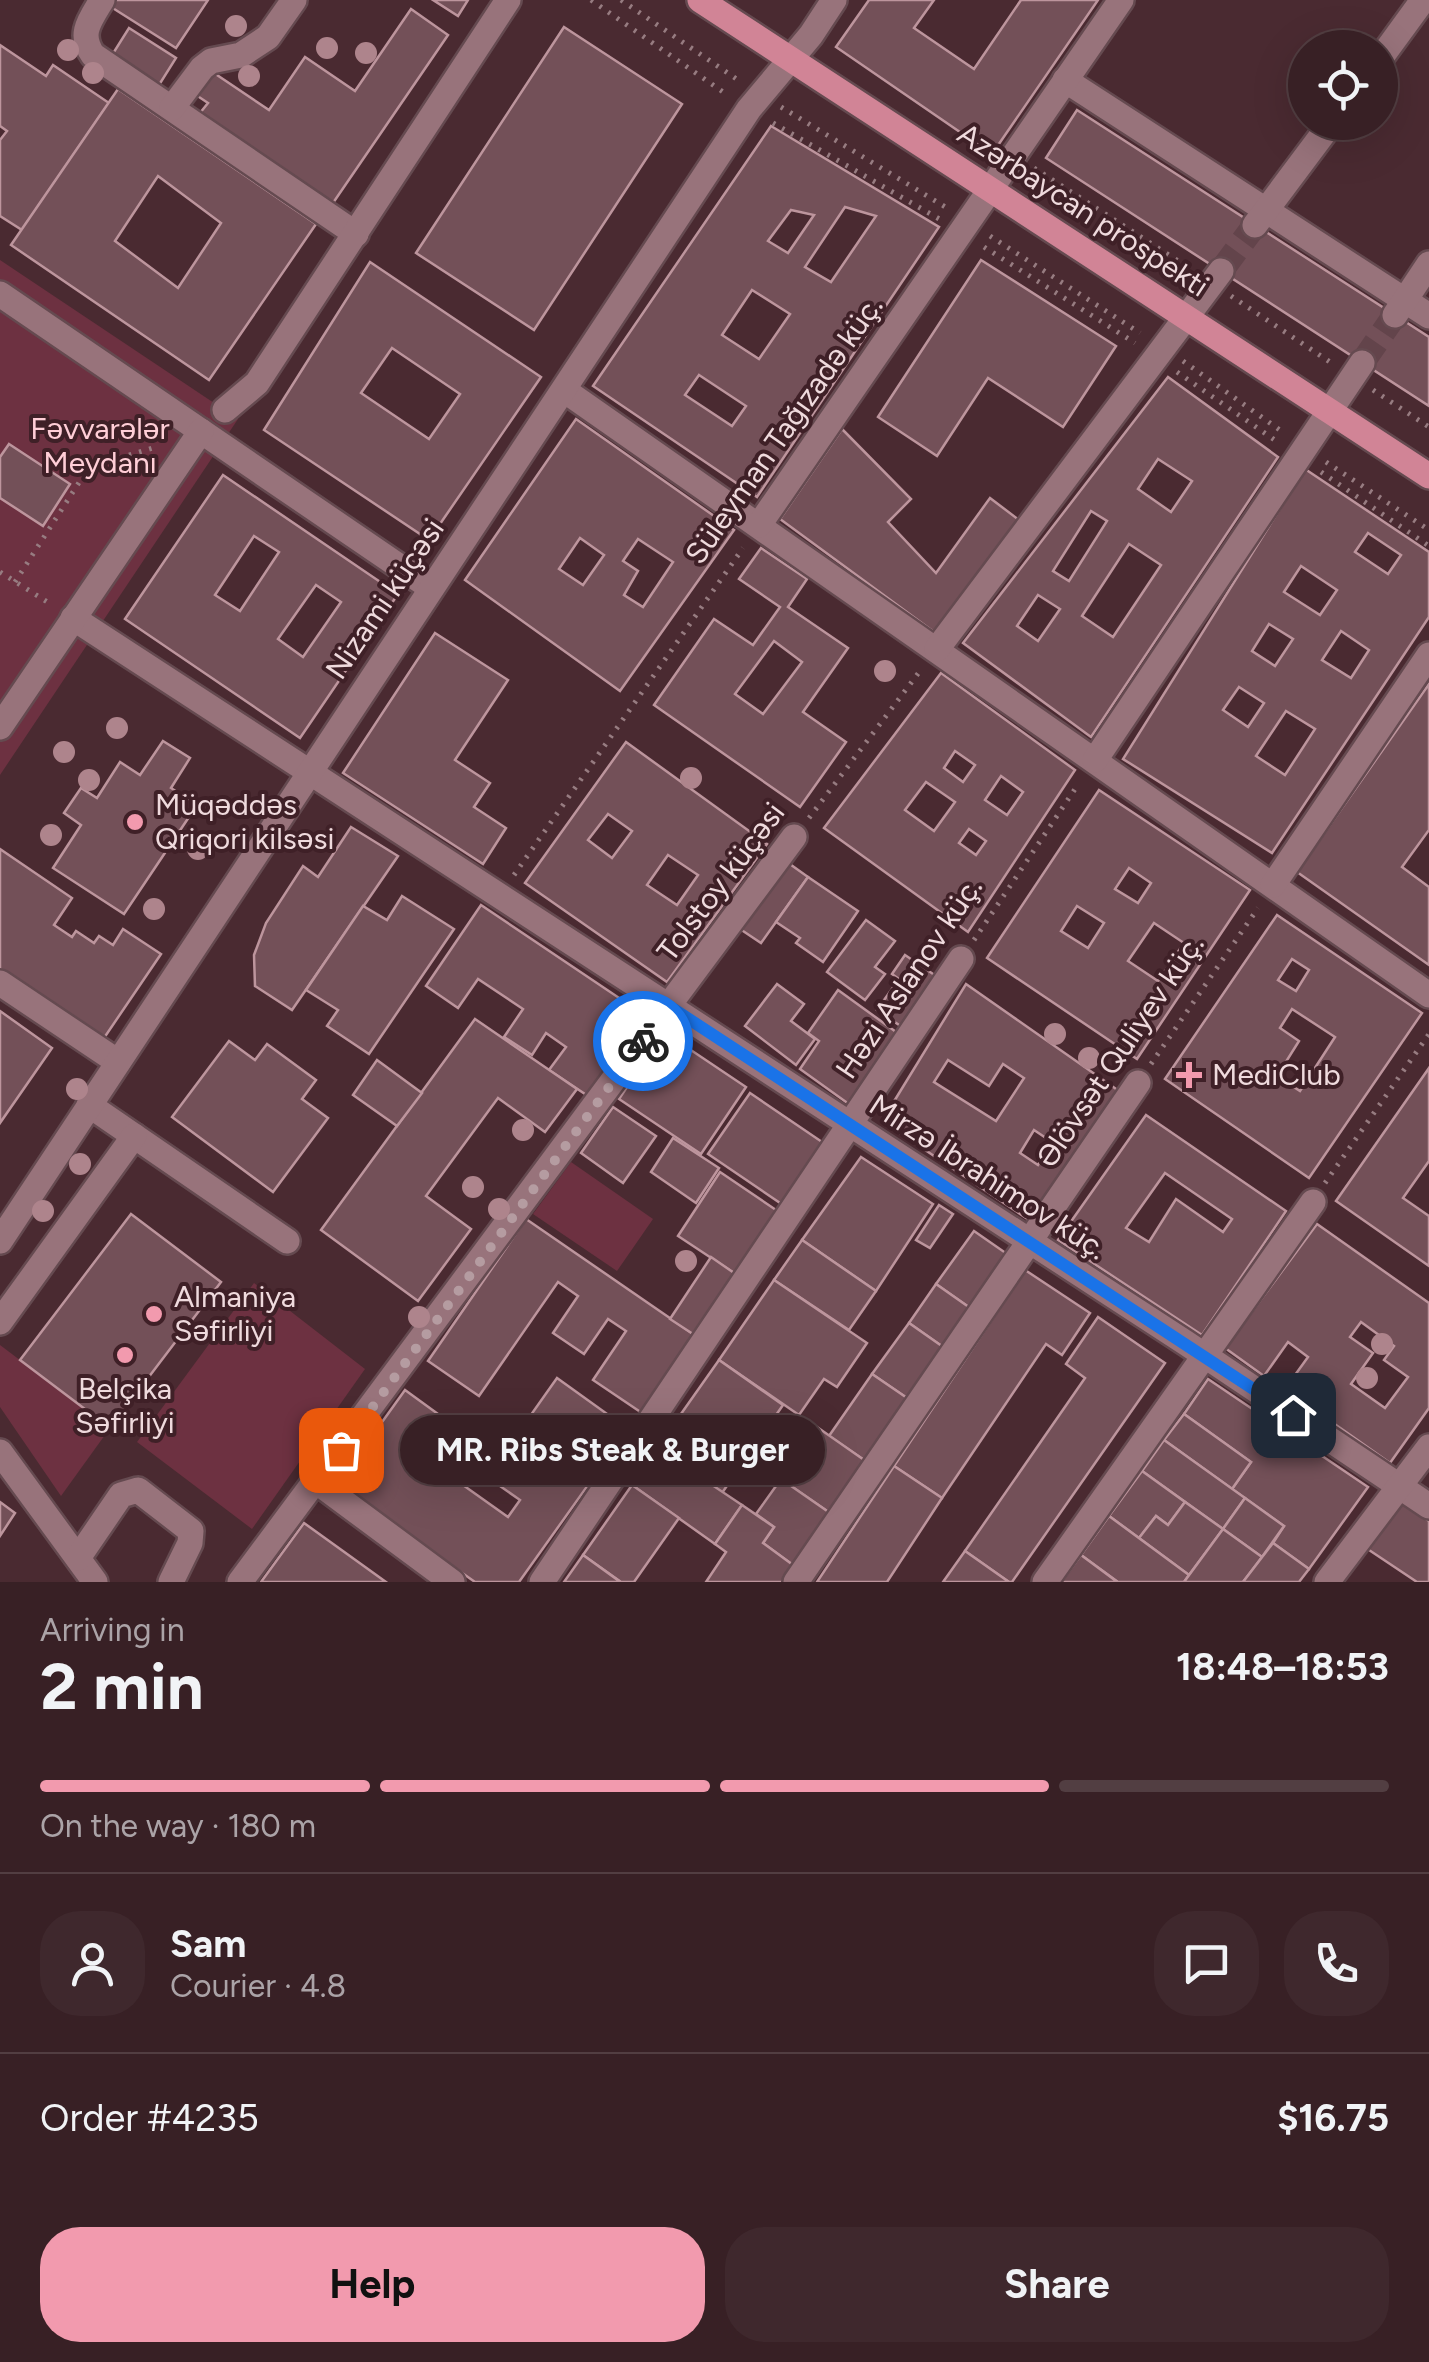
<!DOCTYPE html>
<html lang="en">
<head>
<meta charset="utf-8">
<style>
	body { margin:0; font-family:Figtree,sans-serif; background:#3f282d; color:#f1f3f6; height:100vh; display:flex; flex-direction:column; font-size:38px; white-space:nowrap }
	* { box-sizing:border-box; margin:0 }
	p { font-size:32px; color:#aba3a7 }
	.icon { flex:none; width:55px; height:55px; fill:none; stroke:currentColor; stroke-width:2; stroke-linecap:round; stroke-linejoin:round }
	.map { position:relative; height:1582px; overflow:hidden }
	.drawer { display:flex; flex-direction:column; background:#382025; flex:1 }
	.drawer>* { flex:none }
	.controls { position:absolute; left:1288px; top:30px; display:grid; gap:20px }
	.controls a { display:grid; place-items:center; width:110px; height:110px; border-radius:50%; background:#382025; box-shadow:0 10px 40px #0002,0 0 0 2px #523e42; font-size:50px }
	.pin { position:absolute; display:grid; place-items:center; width:85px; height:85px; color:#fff; margin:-42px; border-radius:20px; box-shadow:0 5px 15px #0006 }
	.courier { position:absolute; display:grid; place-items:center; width:100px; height:100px; margin:-50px; border:8px solid #1a73e8; border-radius:50%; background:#fff; color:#222; box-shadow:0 2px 12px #0007 }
	.bubble { position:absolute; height:70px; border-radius:35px; background:#382025; box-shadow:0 10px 40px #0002,0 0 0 2px #523e42; font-size:32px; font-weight:700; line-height:70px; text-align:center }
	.summary em { font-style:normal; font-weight:700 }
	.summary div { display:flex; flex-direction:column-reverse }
	.summary { display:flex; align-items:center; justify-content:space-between; height:170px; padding:0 40px }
	h1 { font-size:65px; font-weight:700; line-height:75px }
	.bar { display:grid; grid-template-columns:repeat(4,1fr); gap:15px 10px; align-content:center; height:120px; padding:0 40px }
	.bar i { height:12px; border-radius:8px; background:#523e42 }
	.bar .on { background:#f29aae }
	.bar p { grid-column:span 4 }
	.line { display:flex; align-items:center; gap:25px; padding:0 40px; border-top:2px solid #523e42 }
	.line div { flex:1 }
	.round { display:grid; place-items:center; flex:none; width:105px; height:105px; border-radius:40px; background:#3f282d }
	.button { display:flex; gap:20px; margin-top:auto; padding:20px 40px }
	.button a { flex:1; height:115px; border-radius:40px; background:#f29aae; color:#111; font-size:40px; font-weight:700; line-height:115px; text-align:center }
	.button a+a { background:#3f282d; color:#f1f3f6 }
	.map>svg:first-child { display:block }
	.green { fill:#6d3141 }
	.building { fill:#735058; stroke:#bd959d; stroke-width:2.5; fill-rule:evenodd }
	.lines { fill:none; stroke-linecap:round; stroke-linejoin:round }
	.minor-tunnel { stroke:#63444b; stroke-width:25; stroke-dasharray:25 12; stroke-linecap:butt }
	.minor-casing { stroke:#654a50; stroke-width:30 }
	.major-casing { stroke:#654a50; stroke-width:30 }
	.path { stroke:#977c81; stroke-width:5; stroke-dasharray:2.5 8; stroke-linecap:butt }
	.minor { stroke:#98737b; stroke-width:25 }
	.major { stroke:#d18496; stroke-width:25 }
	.tree { fill:#ae848c }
	.done { stroke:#b59ca1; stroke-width:10; stroke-dasharray:0 18 }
	.route { stroke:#1a73e8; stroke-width:12 }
	.poi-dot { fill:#f29aae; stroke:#3f2027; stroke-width:4 }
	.labels { text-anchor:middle; stroke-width:8; stroke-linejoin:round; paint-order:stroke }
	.street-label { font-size:30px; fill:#efdadd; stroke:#3f2027 }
	.park-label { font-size:30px; fill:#ffced7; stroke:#3f2027 }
	.poi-label { font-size:30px; fill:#efdadd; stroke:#3f2027; text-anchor:start }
</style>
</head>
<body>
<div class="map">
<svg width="1429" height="1582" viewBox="0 0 1429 1582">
	<rect width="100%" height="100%" fill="#4a2a31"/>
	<g class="green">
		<path d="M0 260 238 419 0 775Z"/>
		<path d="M571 1162 653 1219 617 1271 533 1214Z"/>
		<path d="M254 1283 365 1369 252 1529 137 1442Z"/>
		<path d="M0 1345 110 1428 61 1496 0 1407Z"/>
	</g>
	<g class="building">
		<path d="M116 0H208L176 48 111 7Z"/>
		<path d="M433 0H468L458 16Z"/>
		<path d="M869 0H934L914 28 974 69 1021 0H1098L992 154 836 47Z"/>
		<path d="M411 9 448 35 333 203 200 113 208 103 196 95 211 71 269 110 305 57 355 91Z"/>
		<path d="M564 27 682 104 534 330 416 253Z"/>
		<path d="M129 28 176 58 159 85 112 55Z"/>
		<path d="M0 45 46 76 53 65 109 103 22 230 0 216V140L7 131 0 126Z"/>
		<path d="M118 89 316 224 209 380 11 245ZM158 176 221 223 178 288 115 241Z"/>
		<path d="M1077 110 1429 337V406L1046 158Z"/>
		<path d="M771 126 939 227 757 497 593 386ZM845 207 876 216 831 282 805 267ZM791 210 814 215 788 253 768 241ZM752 290 790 314 759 359 722 335ZM699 375 746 406 732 426 685 395Z"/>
		<path d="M981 260 1116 346 1063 427 988 378 937 456 878 417Z"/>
		<path d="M370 262 541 377 429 540 264 430ZM392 348 460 394 429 439 361 393Z"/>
		<path d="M1168 377 1278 457 1091 737 963 643ZM1158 459 1192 481 1171 512 1138 489ZM1091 511 1107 521 1069 581 1053 571ZM1129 544 1161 565 1113 637 1082 616ZM1038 595 1060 609 1038 641 1017 626Z"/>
		<path d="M576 419 734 530 620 691 465 580ZM580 538 604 555 583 585 559 569ZM638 539 673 562 643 607 624 595 638 571 623 561Z"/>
		<path d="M842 429 911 499 888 522 936 573 990 498 1019 520 934 632 780 519Z"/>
		<path d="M9 444 70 484 43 526 0 498V457Z"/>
		<path d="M1305 469 1429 552V617L1272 853 1123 759ZM1368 533 1401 555 1388 574 1355 552ZM1301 566 1337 590 1320 615 1284 592ZM1269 624 1293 639 1275 666 1252 651ZM1341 631 1369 650 1351 678 1322 660ZM1239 687 1264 703 1248 727 1223 710ZM1286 711 1315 729 1285 775 1256 756Z"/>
		<path d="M223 475 398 594 300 738 125 619ZM254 536 279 552 240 611 215 595ZM316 585 341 602 303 657 278 639Z"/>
		<path d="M761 548 807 579 788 607 848 648 803 712 846 742 800 807 654 705 714 619 753 645 780 607 739 579ZM774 641 802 662 763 714 735 694Z"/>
		<path d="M435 633 508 680 455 760 490 783 474 807 506 828 483 864 343 773Z"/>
		<path d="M941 673 1075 770 968 932 824 828ZM955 751 975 765 963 782 944 768ZM1001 776 1023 792 1007 815 985 800ZM926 782 955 802 934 831 905 810ZM969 829 986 841 976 855 959 843Z"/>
		<path d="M1429 684V830L1402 867 1429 887V965L1297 872Z"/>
		<path d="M163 741 190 758 171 788 197 805 124 914 53 868 81 825 64 813 81 788 97 798 120 762 140 775Z"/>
		<path d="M626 742 767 844 667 982 525 883ZM608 814 632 831 612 858 588 840ZM668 855 698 875 677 905 647 885Z"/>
		<path d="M1099 790 1250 890 1137 1059 987 958ZM1129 868 1151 883 1138 903 1115 889ZM1077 906 1104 923 1088 948 1061 931ZM1154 923 1184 943 1158 981 1128 961Z"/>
		<path d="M351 827 398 856 292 1010 255 986 254 955 266 923 303 866 318 877Z"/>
		<path d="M0 849 72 898 54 925 72 937 76 931 94 943 99 936 113 945 123 929 161 954 102 1041 0 972Z"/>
		<path d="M787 862 808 877 761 943 740 929Z"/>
		<path d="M808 877 858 911 823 962 796 943 800 938 776 922Z"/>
		<path d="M402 896 454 929 369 1054 327 1026 338 1010 306 990 363 906 387 920Z"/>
		<path d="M481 905 643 1014 588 1096 549 1070 566 1047 546 1033 532 1055 504 1037 523 1009 478 979 458 1008 426 986Z"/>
		<path d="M1277 915 1422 1013 1309 1178 1165 1079ZM1292 959 1309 970 1296 991 1278 980ZM1292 1009 1335 1037 1300 1091 1277 1076 1299 1041 1280 1028Z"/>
		<path d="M866 920 895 941 875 967 885 974 865 1000 827 972Z"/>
		<path d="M905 955 939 978 905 1029 877 1010 899 979 892 974Z"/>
		<path d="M777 984 804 1004 791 1021 815 1039 796 1065 745 1026Z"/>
		<path d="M966 984 1119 1091 1029 1220 882 1121ZM948 1060 989 1086 1003 1064 1024 1078 996 1121 934 1082ZM1034 1130 1052 1142 1038 1165 1020 1153Z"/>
		<path d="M838 990 903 1037 853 1107 800 1069 819 1041 808 1033Z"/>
		<path d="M0 1011 52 1048 0 1123Z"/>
		<path d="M475 1019 577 1089 545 1132 498 1098 426 1196 471 1229 418 1301 321 1230Z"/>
		<path d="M664 1032 746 1087 701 1154 619 1099Z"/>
		<path d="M229 1041 255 1060 267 1044 316 1080 302 1099 328 1118 273 1192 172 1117Z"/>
		<path d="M377 1060 422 1093 397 1126 353 1095Z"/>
		<path d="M1429 1068V1161L1403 1198 1429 1216V1266L1336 1201Z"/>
		<path d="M750 1093 828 1146 786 1207 708 1154Z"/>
		<path d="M613 1107 656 1136 623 1183 581 1153Z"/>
		<path d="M1146 1115 1286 1211 1202 1335 1058 1240ZM1165 1173 1232 1219 1223 1232 1176 1199 1149 1242 1126 1228Z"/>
		<path d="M673 1138 719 1168 696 1203 651 1172Z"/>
		<path d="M861 1157 933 1204 876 1291 802 1240Z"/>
		<path d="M720 1172 779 1212 737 1275 678 1236Z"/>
		<path d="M939 1205 953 1214 930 1248 916 1240Z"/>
		<path d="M131 1214 221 1282 110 1428 20 1360Z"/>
		<path d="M526 1219 696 1336 642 1413 593 1380 626 1331 608 1319 584 1354 553 1333 578 1296 558 1282 479 1396 428 1361Z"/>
		<path d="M1317 1224 1429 1303V1408L1390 1463 1285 1389 1308 1357 1288 1342 1264 1376 1225 1348ZM1361 1322 1394 1346 1384 1360 1408 1377 1385 1408 1351 1384 1373 1353 1350 1337Z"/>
		<path d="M974 1231 1010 1256 973 1310 936 1284Z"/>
		<path d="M802 1240 876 1291 849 1330 774 1280Z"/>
		<path d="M711 1257 737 1275 696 1336 670 1319Z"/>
		<path d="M1025 1270 1090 1313 1062 1355 1046 1344 942 1498 894 1466Z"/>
		<path d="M774 1280 867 1343 837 1387 824 1379 799 1415 719 1360Z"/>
		<path d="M936 1284 973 1310 946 1349 909 1323Z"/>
		<path d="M1098 1317 1165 1363 1012 1582H1009L965 1551 1085 1378 1066 1364Z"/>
		<path d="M909 1323 946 1349 910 1400 872 1374Z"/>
		<path d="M719 1360 783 1405 722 1493 657 1448Z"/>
		<path d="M872 1374 910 1400 867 1462 829 1436Z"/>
		<path d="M557 1378 628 1429 519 1582H475L337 1485 405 1390 471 1438 446 1473 508 1517 520 1500 487 1477Z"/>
		<path d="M1208 1379 1368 1487 1309 1569 1273 1543 1284 1526 1232 1489 1251 1462 1184 1414Z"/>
		<path d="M1184 1414 1251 1462 1232 1489 1164 1440Z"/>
		<path d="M817 1427 867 1462 830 1513 781 1479Z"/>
		<path d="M1164 1440 1245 1498 1223 1529 1142 1471Z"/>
		<path d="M657 1448 742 1505 715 1544 632 1485Z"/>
		<path d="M894 1466 942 1498 887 1582H817Z"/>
		<path d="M1142 1471 1185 1502 1168 1525 1156 1516 1139 1538 1109 1516Z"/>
		<path d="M781 1479 830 1513 793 1565 763 1543 774 1527 756 1514Z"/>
		<path d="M632 1485 679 1518 634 1582H621L583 1555Z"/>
		<path d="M1245 1498 1284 1526 1262 1557 1223 1529Z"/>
		<path d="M1399 1501 1429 1521V1582H1417L1366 1548Z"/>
		<path d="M0 1502 15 1513 0 1536Z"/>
		<path d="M1185 1502 1223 1529 1189 1575 1139 1538 1156 1516 1168 1525Z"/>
		<path d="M742 1505 774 1527 763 1543 793 1565 782 1582H706L726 1552 715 1544Z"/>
		<path d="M1109 1516 1189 1575 1184 1582H1118L1081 1555Z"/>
		<path d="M304 1523 386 1582H261Z"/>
		<path d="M1223 1529 1262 1557 1243 1582H1184Z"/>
		<path d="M1273 1543 1309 1569 1299 1582H1243Z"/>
		<path d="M965 1551 1009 1582H943Z"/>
		<path d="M583 1555 619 1581 618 1582H564Z"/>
		<path d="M1081 1555 1116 1581 1115 1582H1061Z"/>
	</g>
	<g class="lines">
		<g class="minor-tunnel">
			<path d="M1221 271 1255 225"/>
			<path d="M1362 363 1395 315"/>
		</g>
		<g class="minor-casing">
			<g id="minor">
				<path d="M102 0C90 20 78 34 93 55L356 234"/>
				<path d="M1380 59 1423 0"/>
				<path d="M1065 80 1429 316"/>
				<path d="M172 108 202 68 211 61 241 55 268 37 294 0"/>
				<path d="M1255 225 1332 122"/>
				<path d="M0 294 431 588"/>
				<path d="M1395 315 1429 264"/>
				<path d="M564 390 1429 995"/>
				<path d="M225 410 257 383 508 0"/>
				<path d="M759 525 1121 0"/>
				<path d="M73 618 1186 1343 1429 1506"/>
				<path d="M937 649 1221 271"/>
				<path d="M0 727 201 431"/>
				<path d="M1095 760 1362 363"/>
				<path d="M1273 885 1429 655"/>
				<path d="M0 983 118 1062"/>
				<path d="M89 1105 287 1241"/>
				<path d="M0 1241 749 109 811 35 834 0"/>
				<path d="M0 1322 134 1136"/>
				<path d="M0 1452 95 1582"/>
				<path d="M317 1482 452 1582"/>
				<path d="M78 1558 121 1495 138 1490 191 1531 190 1543 171 1582"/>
				<path d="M240 1582 794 837"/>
				<path d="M542 1582 961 959"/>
				<path d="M796 1582 1138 1083"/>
				<path d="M1045 1582 1313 1202"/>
				<path d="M1327 1582 1429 1447"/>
			</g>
		</g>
		<g class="major-casing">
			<path id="major" d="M700 0 1429 476"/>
		</g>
		<g class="path">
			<path d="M591 0 726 94"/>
			<path d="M621 0 738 80"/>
			<path d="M781 107 947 208"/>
			<path d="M773 123 941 220"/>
			<path d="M1034 168 1189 268"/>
			<path d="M990 236 1140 333"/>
			<path d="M984 247 1135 343"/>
			<path d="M1231 296 1330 362"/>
			<path d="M1183 361 1284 433"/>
			<path d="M1177 372 1279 443"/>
			<path d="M1373 390 1429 427"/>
			<path d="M1326 462 1429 530"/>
			<path d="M1321 472 1429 546"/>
			<path d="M0 572 52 605"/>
			<path d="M15 582 89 467 156 447"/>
			<path d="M809 818 920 671"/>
			<path d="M514 875 743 548"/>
			<path d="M974 940 1079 783"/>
			<path d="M1151 1064 1258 908"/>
			<path d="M1325 1183 1429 1034"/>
		</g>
		<use href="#minor" class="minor"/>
		<use href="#major" class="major"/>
	</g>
	<g class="tree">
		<circle cx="236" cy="26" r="11"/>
		<circle cx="327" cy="48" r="11"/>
		<circle cx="68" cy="50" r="11"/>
		<circle cx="366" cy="53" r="11"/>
		<circle cx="93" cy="73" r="11"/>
		<circle cx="249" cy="76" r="11"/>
		<circle cx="885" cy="671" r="11"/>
		<circle cx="117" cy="728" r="11"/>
		<circle cx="64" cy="752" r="11"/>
		<circle cx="691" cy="778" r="11"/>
		<circle cx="89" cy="780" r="11"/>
		<circle cx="51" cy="835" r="11"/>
		<circle cx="198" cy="849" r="11"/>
		<circle cx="154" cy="909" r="11"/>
		<circle cx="1055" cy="1034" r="11"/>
		<circle cx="1089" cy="1058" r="11"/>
		<circle cx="77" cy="1089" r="11"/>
		<circle cx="523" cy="1130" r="11"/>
		<circle cx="80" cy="1164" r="11"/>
		<circle cx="473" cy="1187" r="11"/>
		<circle cx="499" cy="1209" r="11"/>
		<circle cx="43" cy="1211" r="11"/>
		<circle cx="686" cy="1261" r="11"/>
		<circle cx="419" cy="1317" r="11"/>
		<circle cx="1382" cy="1344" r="11"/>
		<circle cx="1367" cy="1378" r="11"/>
		<circle cx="795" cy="1438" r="11"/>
	</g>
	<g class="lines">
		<path class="done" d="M341 1450 643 1041"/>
		<path class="route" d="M643 1041 669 1006 1293 1415"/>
	</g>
	<g class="poi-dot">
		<circle cx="135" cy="822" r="10"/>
		<path d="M1184 1060h10v10h10v10h-10v10h-10v-10h-10v-10h10z"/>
		<circle cx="154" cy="1314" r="10"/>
		<circle cx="125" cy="1355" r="10"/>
	</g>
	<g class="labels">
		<g class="street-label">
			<text transform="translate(1083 210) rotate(33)" y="10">Azərbaycan prospekti</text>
			<text transform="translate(784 430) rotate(-55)" y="10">Süleyman Tağızadə küç.</text>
			<text transform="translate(385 599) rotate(-56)" y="10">Nizami küçəsi</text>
			<text transform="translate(721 882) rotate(-53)" y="10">Tolstoy küçəsi</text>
			<text transform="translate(909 978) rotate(-56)" y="10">Həzi Aslanov küç.</text>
			<text transform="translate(1120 1051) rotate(-56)" y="10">Əlövsət Quliyev küç.</text>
			<text transform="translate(988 1177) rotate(33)" y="10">Mirzə İbrahimov küç.</text>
		</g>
		<g class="park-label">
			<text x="100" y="439">Fəvvarələr<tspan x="100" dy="34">Meydanı</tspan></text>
		</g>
		<g class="poi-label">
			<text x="155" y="815">Müqəddəs<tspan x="155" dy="34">Qriqori kilsəsi</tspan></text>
			<text x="1212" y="1085">MediClub</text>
			<text x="174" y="1307">Almaniya<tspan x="174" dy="34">Səfirliyi</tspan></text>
			<text x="125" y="1399" text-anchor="middle">Belçika<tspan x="125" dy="34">Səfirliyi</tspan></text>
		</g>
	</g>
</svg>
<div class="controls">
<a><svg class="icon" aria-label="locate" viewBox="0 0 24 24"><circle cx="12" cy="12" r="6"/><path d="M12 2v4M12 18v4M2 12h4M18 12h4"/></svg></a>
</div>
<div class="pin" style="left:341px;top:1450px;background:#ea580c"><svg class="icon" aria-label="bag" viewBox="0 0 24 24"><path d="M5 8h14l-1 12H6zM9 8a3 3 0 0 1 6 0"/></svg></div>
<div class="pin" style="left:1293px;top:1415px;background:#1f2937"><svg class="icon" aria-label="home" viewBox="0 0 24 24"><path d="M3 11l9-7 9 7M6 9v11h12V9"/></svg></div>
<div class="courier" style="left:643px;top:1041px"><svg class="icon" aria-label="bike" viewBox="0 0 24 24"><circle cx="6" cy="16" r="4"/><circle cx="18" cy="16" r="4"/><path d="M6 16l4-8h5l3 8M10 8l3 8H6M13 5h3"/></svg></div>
<div class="bubble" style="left:400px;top:1415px;width:425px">MR. Ribs Steak &amp; Burger</div>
</div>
<section class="drawer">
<div class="summary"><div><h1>2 min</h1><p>Arriving in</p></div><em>18:48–18:53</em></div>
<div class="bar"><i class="on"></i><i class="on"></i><i class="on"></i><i></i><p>On the way · 180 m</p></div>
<div class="line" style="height:180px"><a class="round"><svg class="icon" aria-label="person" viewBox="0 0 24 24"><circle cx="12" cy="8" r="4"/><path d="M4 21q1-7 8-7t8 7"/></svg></a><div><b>Sam</b><p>Courier · 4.8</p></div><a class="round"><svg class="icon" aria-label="chat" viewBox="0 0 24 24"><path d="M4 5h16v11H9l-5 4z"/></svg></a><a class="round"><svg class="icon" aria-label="phone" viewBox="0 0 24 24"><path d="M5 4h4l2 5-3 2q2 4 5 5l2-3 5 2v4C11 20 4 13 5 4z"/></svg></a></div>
<div class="line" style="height:130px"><div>Order #4235</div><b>$16.75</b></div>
<div class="button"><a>Help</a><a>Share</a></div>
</section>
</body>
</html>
